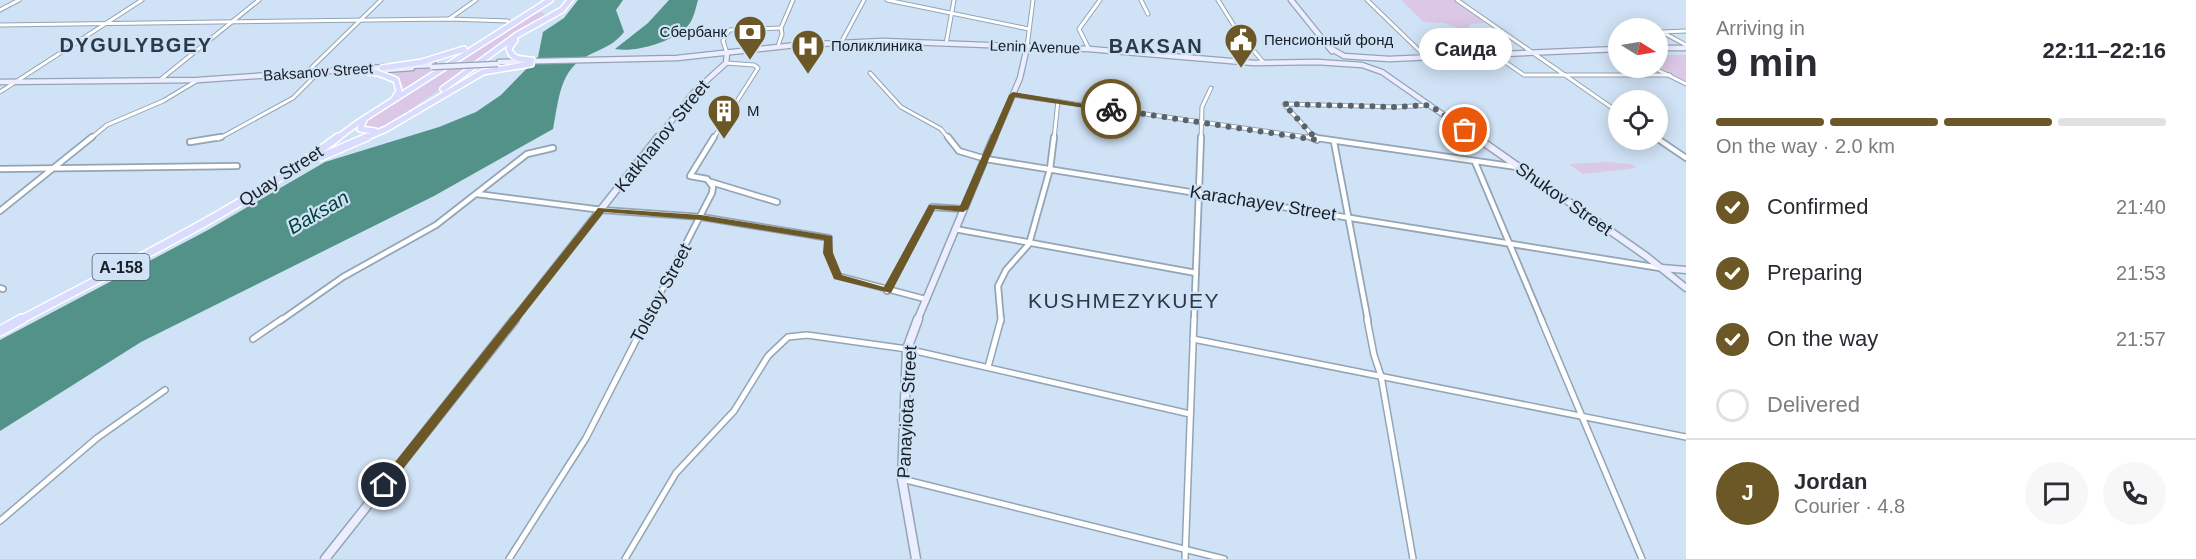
<!DOCTYPE html>
<html lang="en">
<head>
<meta charset="utf-8">
<style>
	body { margin:0; font-family:Helvetica,sans-serif; background:#f7f7f7; color:#2b2b33; height:100vh; display:flex; flex-direction:column; font-size:22px; white-space:nowrap }
	* { box-sizing:border-box; margin:0 }
	p { font-size:20px; color:#7c7c81 }
	.icon { flex:none; width:33px; height:33px; fill:none; stroke:currentColor; stroke-width:2; stroke-linecap:round; stroke-linejoin:round }
	.map { position:relative; flex:1; overflow:hidden }
	.panel { display:flex; flex-direction:column; background:#fff; width:510px }
	.panel>* { flex:none }
	.needle { width:39px; rotate:101deg }
	.buttons { position:absolute; left:1608px; top:18px; display:grid; gap:12px }
	.buttons a { display:grid; place-items:center; width:60px; height:60px; border-radius:50%; background:#fff; box-shadow:0 3px 15px #0003; font-size:30px }
	.pin { position:absolute; display:grid; place-items:center; width:51px; height:51px; color:#fff; margin:-26px; border:3px solid #fff; border-radius:50%; box-shadow:0 2px 6px #0007 }
	.courier { position:absolute; display:grid; place-items:center; width:60px; height:60px; margin:-30px; border:4px solid #6c5726; border-radius:50%; background:#fff; color:#222; box-shadow:0 2px 8px #0007 }
	.bubble { position:absolute; height:42px; border-radius:21px; background:#fff; box-shadow:0 3px 15px #0003; font-size:20px; font-weight:700; line-height:42px; text-align:center }
	.head em { font-style:normal; font-weight:700 }
	.head div { display:flex; flex-direction:column-reverse }
	.head { display:flex; align-items:center; justify-content:space-between; height:102px; padding:0 30px }
	h1 { font-size:39px; font-weight:700; line-height:45px }
	.bar { display:grid; grid-template-columns:repeat(4,1fr); gap:9px 6px; align-content:center; height:72px; padding:0 30px }
	.bar i { height:8px; border-radius:4px; background:#e1e1e2 }
	.bar .active { background:#6c5726 }
	.bar p { grid-column:span 4 }
	.line { display:flex; align-items:center; gap:15px; padding:0 30px; border-top:2px solid #e1e1e2 }
	.line div { flex:1 }
	.round { display:grid; place-items:center; flex:none; width:63px; height:63px; border-radius:32px; background:#f7f7f7 }
	ol { padding:0 30px; list-style:none }
	li { display:flex; align-items:center; gap:18px; height:66px }
	li p { margin-inline-start:auto }
	li .icon { padding:6px; border-radius:50%; background:#6c5726; color:#fff; stroke-width:4 }
	li:last-child { color:#7c7c81 }
	li i { width:33px; height:33px; border:3px solid #e1e1e2; border-radius:50% }
	main { display:flex; flex:1; min-height:0 }
	.map>svg:first-child { display:block }
	.green { fill:#dbc8e6 }
	.water { fill:#529289 }
	.lines { fill:none; stroke-linecap:round; stroke-linejoin:round }
	.street-far2-casing { stroke:#93a4b6; stroke-width:5 }
	.street-far1-casing { stroke:#93a4b6; stroke-width:8 }
	.street-casing { stroke:#93a4b6; stroke-width:8 }
	.secondary-far2-casing { stroke:#93a4b6; stroke-width:7 }
	.secondary-far1-casing { stroke:#93a4b6; stroke-width:9 }
	.secondary-casing { stroke:#93a4b6; stroke-width:11 }
	.primary-far2-casing { stroke:#fff; stroke-width:8 }
	.primary-far1-casing { stroke:#fff; stroke-width:10 }
	.primary-casing { stroke:#fff; stroke-width:12 }
	.street-far2 { stroke:#fff; stroke-width:3 }
	.street-far1 { stroke:#fff; stroke-width:4.5 }
	.street { stroke:#fff; stroke-width:5 }
	.secondary-far2 { stroke:#eceeff; stroke-width:4.5 }
	.secondary-far1 { stroke:#eceeff; stroke-width:6 }
	.secondary { stroke:#eceeff; stroke-width:8 }
	.primary-far2 { stroke:#dadcfe; stroke-width:5 }
	.primary-far1 { stroke:#dadcfe; stroke-width:7 }
	.primary { stroke:#dadcfe; stroke-width:9 }
	.secondary-bridge-casing { stroke:#93a4b6; stroke-width:7; stroke-linecap:butt }
	.secondary-bridge { stroke:#eceeff; stroke-width:4.5 }
	.route { fill:#6c5726 }
	.done { stroke:#58636e; stroke-width:6; stroke-dasharray:0 10.8 }
	.labels { text-anchor:middle; stroke-width:4.5; stroke-linejoin:round; paint-order:stroke }
	.far-poi-label { font-size:15px; fill:#181e25; stroke:#d0e2f5; text-anchor:start }
	.far-street-label { font-size:15px; fill:#181e25; stroke:#d0e2f5 }
	.shield { fill:#d0e2f5; stroke:#4f5963; stroke-width:1.5 }
	.shield-label { font-size:16px; font-weight:bold; fill:#181e25 }
	.street-label { font-size:18px; fill:#181e25; stroke:#d0e2f5 }
	.far-district-label { font-size:20px; font-weight:bold; letter-spacing:1.5px; fill:#2b3948; stroke:#d0e2f5 }
	.water-label { font-size:20px; font-style:italic; fill:#02413b; stroke:#d0e2f5 }
	.quarter-label { font-size:21px; letter-spacing:1.5px; fill:#2b3948; stroke:#d0e2f5 }
</style>
</head>
<body>
<main>
<div class="map">
<svg width="1686" height="559" viewBox="0 0 1686 559">
	<rect width="100%" height="100%" fill="#d0e2f5"/>
	<g class="green">
		<path d="M1401 0H1454L1487 23 1470 24 1471 26H1466L1469 28H1458L1445 23 1424 22Z"/>
		<path d="M542 12 547 16 480 61 454 62 533 13Z"/>
		<path d="M1658 55H1686V81L1658 66Z"/>
		<path d="M472 67 388 125 376 130 364 129 363 124 367 121 446 68Z"/>
		<path d="M440 68 403 94V86L399 79 382 72Z"/>
		<path d="M1608 162 1631 164 1637 168 1583 174 1569 164Z"/>
	</g>
	<g class="water">
		<path d="M578 0H623L616 10 624 32C614 45 603 48 589 55 559 69 559 100 553 129L434 196 141 342 0 431V340L208 230 325 162 439 127 476 112 501 95 538 57 543 32 564 18Z"/>
		<path d="M669 0H698C696 7 694 17 690 23 677 41 636 53 615 49L648 23Z"/>
	</g>
	<g class="lines">
		<g class="street-far2-casing">
			<g id="street-far2">
				<path d="M887 0 1029 29"/>
				<path d="M1141 0 1148 14"/>
				<path d="M1218 0 1238 32 1264 63"/>
				<path d="M1367 0 1427 58"/>
				<path d="M1457 0 1618 112"/>
				<path d="M0 10 19 0"/>
				<path d="M449 19 476 0"/>
				<path d="M0 25 449 19 508 21"/>
				<path d="M1686 31 1662 32 1686 45"/>
				<path d="M842 41 864 0"/>
				<path d="M946 44 954 0"/>
				<path d="M778 46 782 34 781 28 793 0"/>
				<path d="M1027 47 1033 0"/>
				<path d="M1089 49 1079 29 1100 0"/>
				<path d="M727 53 723 41 729 30 781 28"/>
				<path d="M1495 55 1524 75H1670"/>
				<path d="M1654 68 1686 84"/>
				<path d="M870 73 901 107 941 129 949 139"/>
				<path d="M304 75 381 0"/>
				<path d="M160 80 259 0"/>
				<path d="M0 92 142 0"/>
				<path d="M1013 95 1320 139"/>
				<path d="M90 139 107 125 163 101 198 80"/>
				<path d="M218 139 293 98 317 74"/>
				<path d="M713 139 758 68 754 65 726 63"/>
				<path d="M1054 139 1058 101"/>
				<path d="M1201 139 1202 107 1211 88"/>
				<path d="M1316 139 1284 104 1397 107 1430 105"/>
			</g>
		</g>
		<g class="street-far1-casing">
			<g id="street-far1">
				<path d="M948 137 959 151 986 159 1660 268"/>
				<path d="M1310 137 1517 167"/>
				<path d="M1315 137 1317 140"/>
				<path d="M1658 139 1686 158"/>
				<path d="M190 142 221 137"/>
				<path d="M1334 142 1368 321"/>
				<path d="M1475 162 1542 321"/>
				<path d="M0 169 237 166"/>
				<path d="M711 182 777 202"/>
				<path d="M477 194 602 210 701 217 829 238 828 253 838 276 925 299"/>
				<path d="M0 211 92 137"/>
				<path d="M955 229 1196 273"/>
				<path d="M0 288 3 289"/>
				<path d="M887 291 932 207 963 209"/>
				<path d="M280 321 343 277 436 225 527 154 553 148"/>
				<path d="M646 321 712 193 713 187 707 179 690 176 714 137"/>
				<path d="M1001 321 998 286 1006 270 1029 244 1050 169 1054 137"/>
				<path d="M1194 321 1201 137"/>
			</g>
		</g>
		<g class="street-casing">
			<g id="street">
				<path d="M1367 319 1374 355 1381 376 1413 559"/>
				<path d="M1541 319 1642 559"/>
				<path d="M253 339 282 319"/>
				<path d="M1193 339 1686 437"/>
				<path d="M988 367 1001 319"/>
				<path d="M902 479 1224 559"/>
				<path d="M0 521 97 438 165 390"/>
				<path d="M509 559 586 438 647 319"/>
				<path d="M625 559 676 473 734 411 768 356 788 337 807 335 907 349 1190 414"/>
				<path d="M1185 559 1194 319"/>
			</g>
		</g>
		<g class="secondary-far2-casing">
			<g id="secondary-far2">
				<path d="M1291 0 1332 51"/>
				<path d="M1330 48 1344 56 1389 59 1618 49"/>
				<path d="M1658 48H1686"/>
				<path d="M499 62 677 58 796 45 883 41 1089 49 1254 63 1317 62 1362 65 1382 72 1478 139"/>
				<path d="M409 66 434 65"/>
				<path d="M385 70 412 68"/>
				<path d="M0 82 198 80 386 67"/>
				<path d="M657 139 695 91 726 63 727 53"/>
				<path d="M994 139 1020 78 1027 47"/>
			</g>
		</g>
		<g class="secondary-far1-casing">
			<g id="secondary-far1">
				<path d="M1476 137 1646 256 1686 288"/>
				<path d="M1662 268 1686 270"/>
				<path d="M513 321 658 137"/>
				<path d="M917 321 994 137"/>
			</g>
		</g>
		<g class="secondary-casing">
			<g id="secondary">
				<path d="M325 559 515 319"/>
				<path d="M916 559 902 479 907 349 918 319"/>
			</g>
		</g>
		<g class="primary-far2-casing">
			<g id="primary-far2">
				<path d="M515 40 509 48C511 60 522 59 532 60"/>
				<path d="M382 68 422 62 464 49"/>
				<path d="M357 71 378 73 396 80 399 91 394 99"/>
				<path d="M443 89 517 35 562 10 570 0"/>
				<path d="M364 120 360 129 375 131"/>
				<path d="M336 139 359 122 550 0"/>
				<path d="M363 139 386 129 483 72 531 64"/>
			</g>
		</g>
		<g class="primary-far1-casing">
			<g id="primary-far1">
				<path d="M321 157 367 137"/>
				<path d="M19 321C127 263 240 211 338 137"/>
			</g>
		</g>
		<g class="primary-casing">
			<path id="primary" d="M0 331 22 319"/>
		</g>
		<use href="#street-far2" class="street-far2"/>
		<use href="#street-far1" class="street-far1"/>
		<use href="#street" class="street"/>
		<use href="#secondary-far2" class="secondary-far2"/>
		<use href="#secondary-far1" class="secondary-far1"/>
		<use href="#secondary" class="secondary"/>
		<use href="#primary-far2" class="primary-far2"/>
		<use href="#primary-far1" class="primary-far1"/>
		<use href="#primary" class="primary"/>
		<g class="secondary-bridge-casing">
			<path id="secondary-bridge" d="M432 67 498 64"/>
		</g>
		<use href="#secondary-bridge" class="secondary-bridge"/>
	</g>
	<path class="route" d="M1013 92 1114 109 1111 112 1015 97 968 209 963 212 935 209 891 293 834 279 823 253 824 240 701 220 604 212 388 488H380L378 485 380 481 598 208 701 215 832 236 833 253 842 275 884 287 929 205 960 206 1009 95Z"/>
	<g class="lines">
		<path class="done" d="M1111 109 1317 140 1284 104 1397 107 1430 105 1465 130"/>
	</g>
	<defs>
		<g id="bank-pin" transform="scale(1.725)"><path d="M0 17L-7.5 6A9.5 9.5 0 1 1 7.5 6Z" fill="#6c5726" stroke="#d0e2f5"/><path d="M-6-4H6V4H-6ZM0-2.3a2.3 2.3 0 1 0 0 4.6a2.3 2.3 0 1 0 0-4.6Z" fill="#fff"/></g>
		<g id="civic-pin" transform="scale(1.725)"><path d="M0 17L-7.5 6A9.5 9.5 0 1 1 7.5 6Z" fill="#6c5726" stroke="#d0e2f5"/><path d="M-.6-6.5H3V-4.5H.6V-3L4-1V1h2V6H-6V1h2V-1L-.6-3ZM-1.2 2.5V6h2.4V2.5Z" fill="#fff"/></g>
		<g id="hospital-pin" transform="scale(1.725)"><path d="M0 17L-7.5 6A9.5 9.5 0 1 1 7.5 6Z" fill="#6c5726" stroke="#d0e2f5"/><path d="M-5-5h3v3.5h4V-5h3V5h-3V1.5h-4V5h-3Z" fill="#fff"/></g>
		<g id="building-pin" transform="scale(1.725)"><path d="M0 17L-7.5 6A9.5 9.5 0 1 1 7.5 6Z" fill="#6c5726" stroke="#d0e2f5"/><path d="M-4-6H4V6H1V3H-1V6H-4ZM-2.5-4.3h1.7v1.8h-1.7ZM.8-4.3h1.7v1.8H.8ZM-2.5-1h1.7V.8h-1.7ZM.8-1h1.7V.8H.8Z" fill="#fff"/></g>
	</defs>
	<g fill-rule="evenodd">
		<use href="#bank-pin" x="750" y="32"/>
		<use href="#civic-pin" x="1241" y="40"/>
		<use href="#hospital-pin" x="808" y="46"/>
		<use href="#building-pin" x="724" y="111"/>
	</g>
	<g class="labels">
		<g class="far-poi-label">
			<text x="727" y="37" text-anchor="end">Сбербанк</text>
			<text x="1264" y="45">Пенсионный фонд</text>
			<text x="831" y="51">Поликлиника</text>
			<text x="747" y="116">М</text>
		</g>
		<g class="far-street-label">
			<text transform="translate(1035 47) rotate(2)" y="5">Lenin Avenue</text>
			<text transform="translate(318 72) rotate(-4)" y="5">Baksanov Street</text>
		</g>
		<rect class="shield" x="92.5" y="254" width="57" height="26" rx="4.5"/>
		<g class="shield-label">
			<text x="121" y="273">А-158</text>
		</g>
		<g class="street-label">
			<text transform="translate(662 136) rotate(-51)" y="6">Katkhanov Street</text>
			<text transform="translate(281 176) rotate(-33)" y="6">Quay Street</text>
			<text transform="translate(1564 199) rotate(35)" y="6">Shukov Street</text>
			<text transform="translate(1263 203) rotate(9)" y="6">Karachayev Street</text>
			<text transform="translate(661 293) rotate(-62)" y="6">Tolstoy Street</text>
			<text transform="translate(907 412) rotate(-87)" y="6">Panayiota Street</text>
		</g>
		<g class="far-district-label">
			<text x="136" y="52">DYGULYBGEY</text>
			<text x="1156" y="53">BAKSAN</text>
		</g>
		<g class="water-label">
			<text transform="translate(318 212) rotate(-30)" y="7">Baksan</text>
		</g>
		<g class="quarter-label">
			<text x="1124" y="308">KUSHMEZYKUEY</text>
		</g>
	</g>
</svg>
<div class="buttons">
<a><svg class="needle" viewBox="-14 -14 28 28"><path d="M0-13l5 13h-10z" fill="#e53935"/><path d="M0 13l5-13h-10z" fill="#7c7c81"/></svg></a>
<a><svg class="icon" aria-label="locate" viewBox="0 0 24 24"><circle cx="12" cy="12" r="6"/><path d="M12 2v4M12 18v4M2 12h4M18 12h4"/></svg></a>
</div>
<div class="pin" style="left:1465px;top:130px;background:#ea580c"><svg class="icon" aria-label="bag" viewBox="0 0 24 24"><path d="M5 8h14l-1 12H6zM9 8a3 3 0 0 1 6 0"/></svg></div>
<div class="pin" style="left:384px;top:485px;background:#1f2937"><svg class="icon" aria-label="home" viewBox="0 0 24 24"><path d="M3 11l9-7 9 7M6 9v11h12V9"/></svg></div>
<div class="courier" style="left:1111px;top:109px"><svg class="icon" aria-label="bike" viewBox="0 0 24 24"><circle cx="6" cy="16" r="4"/><circle cx="18" cy="16" r="4"/><path d="M6 16l4-8h5l3 8M10 8l3 8H6M13 5h3"/></svg></div>
<div class="bubble" style="left:1419px;top:28px;width:93px">Саида</div>
</div>
<section class="panel">
<div class="head"><div><h1>9 min</h1><p>Arriving in</p></div><em>22:11–22:16</em></div>
<div class="bar"><i class="active"></i><i class="active"></i><i class="active"></i><i></i><p>On the way · 2.0 km</p></div>
<ol>
<li><svg class="icon" aria-label="check" viewBox="0 0 24 24"><path d="M5 12l5 5 9-10"/></svg>Confirmed<p>21:40</p></li>
<li><svg class="icon" aria-label="check" viewBox="0 0 24 24"><path d="M5 12l5 5 9-10"/></svg>Preparing<p>21:53</p></li>
<li><svg class="icon" aria-label="check" viewBox="0 0 24 24"><path d="M5 12l5 5 9-10"/></svg>On the way<p>21:57</p></li>
<li><i></i>Delivered</li>
</ol>
<div class="line" style="height:108px"><b class="round" style="background:#6c5726;color:#fff">J</b><div><b>Jordan</b><p>Courier · 4.8</p></div><a class="round"><svg class="icon" aria-label="chat" viewBox="0 0 24 24"><path d="M4 5h16v11H9l-5 4z"/></svg></a><a class="round"><svg class="icon" aria-label="phone" viewBox="0 0 24 24"><path d="M5 4h4l2 5-3 2q2 4 5 5l2-3 5 2v4C11 20 4 13 5 4z"/></svg></a></div>
</section>
</main>
</body>
</html>
